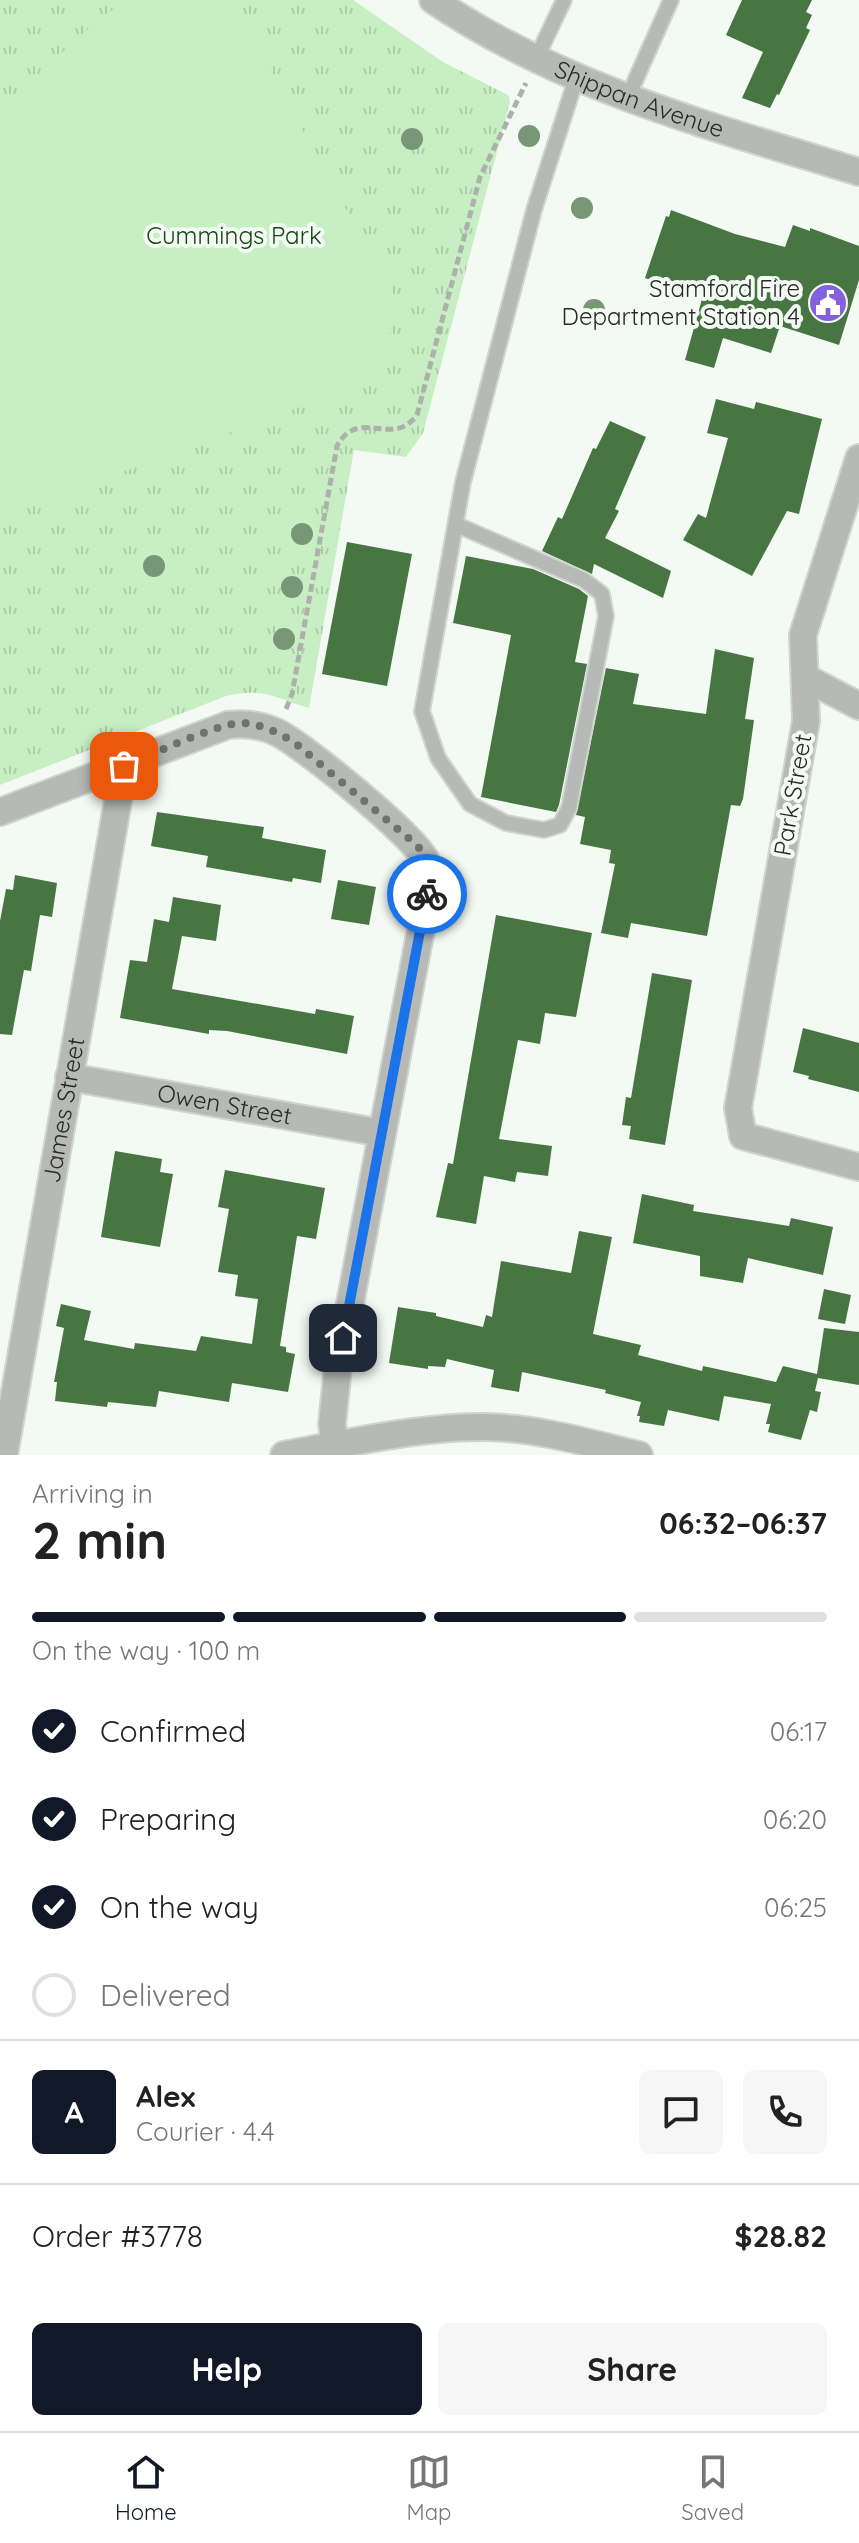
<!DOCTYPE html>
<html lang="en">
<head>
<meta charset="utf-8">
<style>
	body { margin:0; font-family:Quicksand,sans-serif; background:#f6f6f6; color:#222; height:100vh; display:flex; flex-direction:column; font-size:30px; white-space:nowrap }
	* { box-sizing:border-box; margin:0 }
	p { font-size:26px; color:#767676 }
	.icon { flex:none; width:44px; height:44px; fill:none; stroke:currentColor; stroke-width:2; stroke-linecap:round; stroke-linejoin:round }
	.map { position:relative; height:1455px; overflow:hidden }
	.panel { display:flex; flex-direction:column; background:#fff; flex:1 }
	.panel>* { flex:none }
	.pin { position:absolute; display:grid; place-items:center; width:68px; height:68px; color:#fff; margin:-34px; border-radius:16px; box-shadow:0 4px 12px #0006 }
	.courier { position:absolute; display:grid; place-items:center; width:80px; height:80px; margin:-40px; border:6px solid #1a73e8; border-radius:50%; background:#fff; color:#222; box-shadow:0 2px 10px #0007 }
	.overview em { font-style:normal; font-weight:800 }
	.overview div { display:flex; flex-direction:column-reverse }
	.overview { display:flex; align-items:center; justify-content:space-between; height:136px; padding:0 32px }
	h1 { font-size:52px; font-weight:800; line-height:60px }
	.bar { display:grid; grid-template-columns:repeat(4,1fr); gap:12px 8px; align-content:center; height:96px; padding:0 32px }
	.bar i { height:10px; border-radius:6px; background:#e0e0e0 }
	.bar .current { background:#111827 }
	.bar p { grid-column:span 4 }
	.line { display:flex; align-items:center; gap:20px; padding:0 32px; border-top:2px solid #e0e0e0 }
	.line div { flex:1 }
	.round { display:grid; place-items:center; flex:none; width:84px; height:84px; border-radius:12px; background:#f6f6f6 }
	ol { padding:0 32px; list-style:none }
	li { display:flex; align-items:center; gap:24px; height:88px }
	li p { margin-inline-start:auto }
	li .icon { padding:8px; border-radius:50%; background:#111827; color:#fff; stroke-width:4 }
	li:last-child { color:#767676 }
	li i { width:44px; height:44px; border:4px solid #e0e0e0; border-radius:50% }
	.button { display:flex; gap:16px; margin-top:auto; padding:16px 32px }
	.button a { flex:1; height:92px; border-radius:12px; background:#111827; color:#fff; font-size:32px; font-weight:800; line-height:92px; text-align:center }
	.button a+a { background:#f6f6f6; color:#222 }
	.tabs { display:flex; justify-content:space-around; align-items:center; height:112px; border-top:2px solid #e0e0e0; background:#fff; font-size:22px; color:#767676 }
	.tabs a { display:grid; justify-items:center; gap:4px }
	.tabs .current { color:#111827 }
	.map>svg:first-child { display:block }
	.park { fill:url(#park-tufts) }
	.pitch { fill:#c8efc4 }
	.building { fill:#477643 }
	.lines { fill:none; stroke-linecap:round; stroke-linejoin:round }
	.service-casing { stroke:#cfd4ce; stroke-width:18 }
	.minor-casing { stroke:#cfd4ce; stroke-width:30 }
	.path { stroke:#adb1ac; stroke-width:5; stroke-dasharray:8 4; stroke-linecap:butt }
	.service { stroke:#b7b9b7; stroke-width:14 }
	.minor { stroke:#b7b9b7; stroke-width:26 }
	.tree { fill:#789777 }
	.done { stroke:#70726f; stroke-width:8; stroke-dasharray:0 14.4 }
	.route { stroke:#1a73e8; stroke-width:10 }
	.labels { text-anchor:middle; stroke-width:8; stroke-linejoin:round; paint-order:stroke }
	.street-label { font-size:24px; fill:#292a28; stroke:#f3f9f3 }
	.park-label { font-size:24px; fill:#144711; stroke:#f3f9f3 }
	.poi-label { font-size:24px; fill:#292a28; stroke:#f3f9f3; text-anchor:end }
</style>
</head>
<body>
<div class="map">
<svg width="859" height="1455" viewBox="0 0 859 1455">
	<defs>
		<pattern id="park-tufts" width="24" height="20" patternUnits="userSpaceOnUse" patternTransform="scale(2)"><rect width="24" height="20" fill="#c8efc4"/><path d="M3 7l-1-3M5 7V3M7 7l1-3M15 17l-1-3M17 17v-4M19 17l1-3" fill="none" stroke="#accda8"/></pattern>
	</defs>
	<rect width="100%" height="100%" fill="#f3f9f3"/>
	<path class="park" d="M0 0H353L443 62 502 92 509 96 510 102 423 433 406 457 354 450 309 708C274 698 266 687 226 696L0 785Z"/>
	<path class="pitch" d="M125 0H231L401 309 368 382 0 517V135C26 81 77 35 125 0Z"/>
	<g class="building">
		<path d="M742 0H812L806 12 812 15 806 28 810 30 779 95 777 94 770 108 742 98 763 52 726 35Z"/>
		<path d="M671 210 735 234 785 247 793 225 810 231V228L859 246V280L839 345 780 326 771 353 723 338 714 368 685 360 702 299 645 278 666 216 669 217Z"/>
		<path d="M716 399 754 409 756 402 822 419 799 514 787 511 752 576 683 540 698 514 706 518 728 438 707 433Z"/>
		<path d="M610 421 646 437 615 509 619 511 605 538 671 571 663 598 594 564 592 574 542 551 558 517 562 519 593 448 596 449Z"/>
		<path d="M347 542 412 554 387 686 322 674Z"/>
		<path d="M466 556 533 569 579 589 588 596 575 662 587 664 559 805 556 812 481 797 511 635 453 623Z"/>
		<path d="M715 649 754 658 745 719 754 720 743 799 740 806 731 805 707 936 631 923 628 938 601 933 615 864 609 863 611 850 580 844 585 817 576 815 606 668 639 674 633 704 706 714Z"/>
		<path d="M157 812 264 827 262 838 326 850 321 883 293 878 292 882 206 867 208 856 151 846Z"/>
		<path d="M15 875 57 883 52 917 40 915 31 971 24 970 12 1035 0 1034V921L6 889 13 890Z"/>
		<path d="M338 880 376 887 369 925 331 919Z"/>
		<path d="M173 897 221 905 216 941 182 936 172 989 315 1014 316 1009 354 1016 347 1054 227 1031 209 1030V1034L120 1018 130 960 147 962 154 919 169 922Z"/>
		<path d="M496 915 592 933 576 1017 545 1013 540 1044 518 1040 499 1139 552 1146 548 1176 517 1172 515 1182 484 1176 476 1224 436 1217 448 1163 453 1164Z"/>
		<path d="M652 973 692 980 665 1145 629 1139 631 1126 622 1125 626 1097 631 1098Z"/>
		<path d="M803 1028 859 1043V1092L808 1079 809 1076 793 1072Z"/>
		<path d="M115 1151 162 1159 160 1172 173 1174 160 1247 101 1237Z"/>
		<path d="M225 1170 325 1188 316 1239 297 1236 280 1346 286 1347V1352L295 1354 288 1392 232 1383 229 1402 159 1391 156 1407 108 1402 107 1407 55 1401 57 1382H54L64 1328 56 1326 61 1304 91 1311 84 1340 134 1349 135 1343 196 1351 201 1336 252 1344 258 1299 235 1296 238 1275 218 1272 229 1209 218 1207Z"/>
		<path d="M642 1194 694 1205 693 1211 789 1226 791 1218 833 1227 823 1275 748 1258 743 1283 700 1276V1256L633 1243Z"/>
		<path d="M579 1231 612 1237 593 1334 641 1345 638 1355 702 1371 703 1366 776 1382 783 1366 817 1374 824 1328 859 1332V1385L818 1378 815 1391 821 1392 817 1412 810 1410 801 1440 768 1432 770 1424H766L771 1404 724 1396 719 1421 668 1410 664 1426 639 1422 640 1416H637L641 1402 605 1393 606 1390 522 1372 519 1392 491 1387 494 1370 447 1359 445 1367 428 1366V1369L389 1363 398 1307 436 1313V1316L483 1327 486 1315 492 1317 501 1261 571 1273Z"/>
		<path d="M824 1289 851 1295 845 1324 818 1319Z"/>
	</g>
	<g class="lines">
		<g class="service-casing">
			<g id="service">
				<path d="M536 59 564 0"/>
				<path d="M627 99 671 0"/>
				<path d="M457 525 584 580 602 594 606 616 569 808 560 825 544 830 506 823 470 804 438 758 422 711 463 482 534 210 576 79"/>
			</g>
		</g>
		<g class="minor-casing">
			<g id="minor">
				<path id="s1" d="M433 0C563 88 711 126 859 172"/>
				<path d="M859 458 803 635 806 721 738 1108 743 1136 859 1167"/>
				<path d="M806 678 859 706"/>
				<path d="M0 812 228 725C245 723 261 725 276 732 301 743 417 838 426 861 430 871 429 881 428 892L338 1367 332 1424 335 1445"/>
				<path id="s2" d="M69 1077 382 1133"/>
				<path id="s3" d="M4 1455 124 766"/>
				<path d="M284 1455C346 1443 424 1426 486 1427 538 1428 589 1443 639 1455"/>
			</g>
		</g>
		<path class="path" d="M286 709 292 694 337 446C359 406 392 449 417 415L480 177 526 83"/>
		<use href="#service" class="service"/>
		<use href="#minor" class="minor"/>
	</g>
	<g class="tree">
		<circle cx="529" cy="136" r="11"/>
		<circle cx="412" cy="139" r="11"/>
		<circle cx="582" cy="208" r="11"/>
		<circle cx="594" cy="310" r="11"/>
		<circle cx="302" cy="534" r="11"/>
		<circle cx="154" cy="566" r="11"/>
		<circle cx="292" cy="587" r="11"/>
		<circle cx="284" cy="639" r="11"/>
	</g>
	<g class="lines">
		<path class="done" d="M124 766C149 756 218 723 241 723 261 724 277 732 294 742L418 846C427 863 430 875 427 894"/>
		<path class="route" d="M343 1338 427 894"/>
	</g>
	<defs>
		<g id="civic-disc" transform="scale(2)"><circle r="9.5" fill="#8261db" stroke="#f3f9f3"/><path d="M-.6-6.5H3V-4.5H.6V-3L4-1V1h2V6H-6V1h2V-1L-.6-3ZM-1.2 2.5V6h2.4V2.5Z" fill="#fff"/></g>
	</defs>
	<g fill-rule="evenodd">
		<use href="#civic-disc" x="828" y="303"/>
	</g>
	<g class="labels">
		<g class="street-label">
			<text dy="8" stroke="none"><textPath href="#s1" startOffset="230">Shippan Avenue</textPath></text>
			<text transform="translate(793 795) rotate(-80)" y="8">Park Street</text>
			<text dy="8" stroke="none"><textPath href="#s2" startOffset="158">Owen Street</textPath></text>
			<text dy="8" stroke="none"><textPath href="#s3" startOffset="350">James Street</textPath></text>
		</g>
		<g class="park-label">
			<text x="234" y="244">Cummings Park</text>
		</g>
		<g class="poi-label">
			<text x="800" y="297">Stamford Fire<tspan x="800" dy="28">Department Station 4</tspan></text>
		</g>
	</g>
</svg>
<div class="pin" style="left:124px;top:766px;background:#ea580c"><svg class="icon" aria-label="bag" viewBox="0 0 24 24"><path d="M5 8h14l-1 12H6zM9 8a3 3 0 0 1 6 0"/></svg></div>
<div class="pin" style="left:343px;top:1338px;background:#1f2937"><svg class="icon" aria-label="home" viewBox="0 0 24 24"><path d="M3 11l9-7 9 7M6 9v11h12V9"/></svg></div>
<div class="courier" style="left:427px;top:894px"><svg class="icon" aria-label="bike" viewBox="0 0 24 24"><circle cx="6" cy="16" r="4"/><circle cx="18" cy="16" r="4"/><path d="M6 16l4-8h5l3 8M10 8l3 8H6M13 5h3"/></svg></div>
</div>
<section class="panel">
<div class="overview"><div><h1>2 min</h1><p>Arriving in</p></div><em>06:32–06:37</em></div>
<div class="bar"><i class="current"></i><i class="current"></i><i class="current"></i><i></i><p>On the way · 100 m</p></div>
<ol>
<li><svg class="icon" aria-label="check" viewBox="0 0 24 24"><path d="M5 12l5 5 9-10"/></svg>Confirmed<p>06:17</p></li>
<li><svg class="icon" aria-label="check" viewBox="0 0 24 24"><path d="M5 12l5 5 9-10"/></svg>Preparing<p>06:20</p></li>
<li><svg class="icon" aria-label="check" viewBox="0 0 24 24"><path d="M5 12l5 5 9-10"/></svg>On the way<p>06:25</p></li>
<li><i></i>Delivered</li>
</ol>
<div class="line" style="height:144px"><b class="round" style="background:#111827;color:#fff">A</b><div><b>Alex</b><p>Courier · 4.4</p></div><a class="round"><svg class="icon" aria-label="chat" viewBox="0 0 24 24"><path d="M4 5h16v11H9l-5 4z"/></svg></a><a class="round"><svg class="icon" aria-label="phone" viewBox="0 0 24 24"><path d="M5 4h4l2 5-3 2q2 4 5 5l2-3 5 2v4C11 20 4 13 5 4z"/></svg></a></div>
<div class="line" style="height:104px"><div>Order #3778</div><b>$28.82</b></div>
<div class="button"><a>Help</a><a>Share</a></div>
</section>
<nav class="tabs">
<a class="current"><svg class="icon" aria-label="home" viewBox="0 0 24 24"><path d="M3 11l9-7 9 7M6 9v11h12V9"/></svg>Home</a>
<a><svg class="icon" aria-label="map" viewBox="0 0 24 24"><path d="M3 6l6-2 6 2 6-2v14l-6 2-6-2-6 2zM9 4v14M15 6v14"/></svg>Map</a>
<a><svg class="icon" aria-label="saved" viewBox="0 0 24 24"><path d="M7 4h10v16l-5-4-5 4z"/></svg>Saved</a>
</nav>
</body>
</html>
